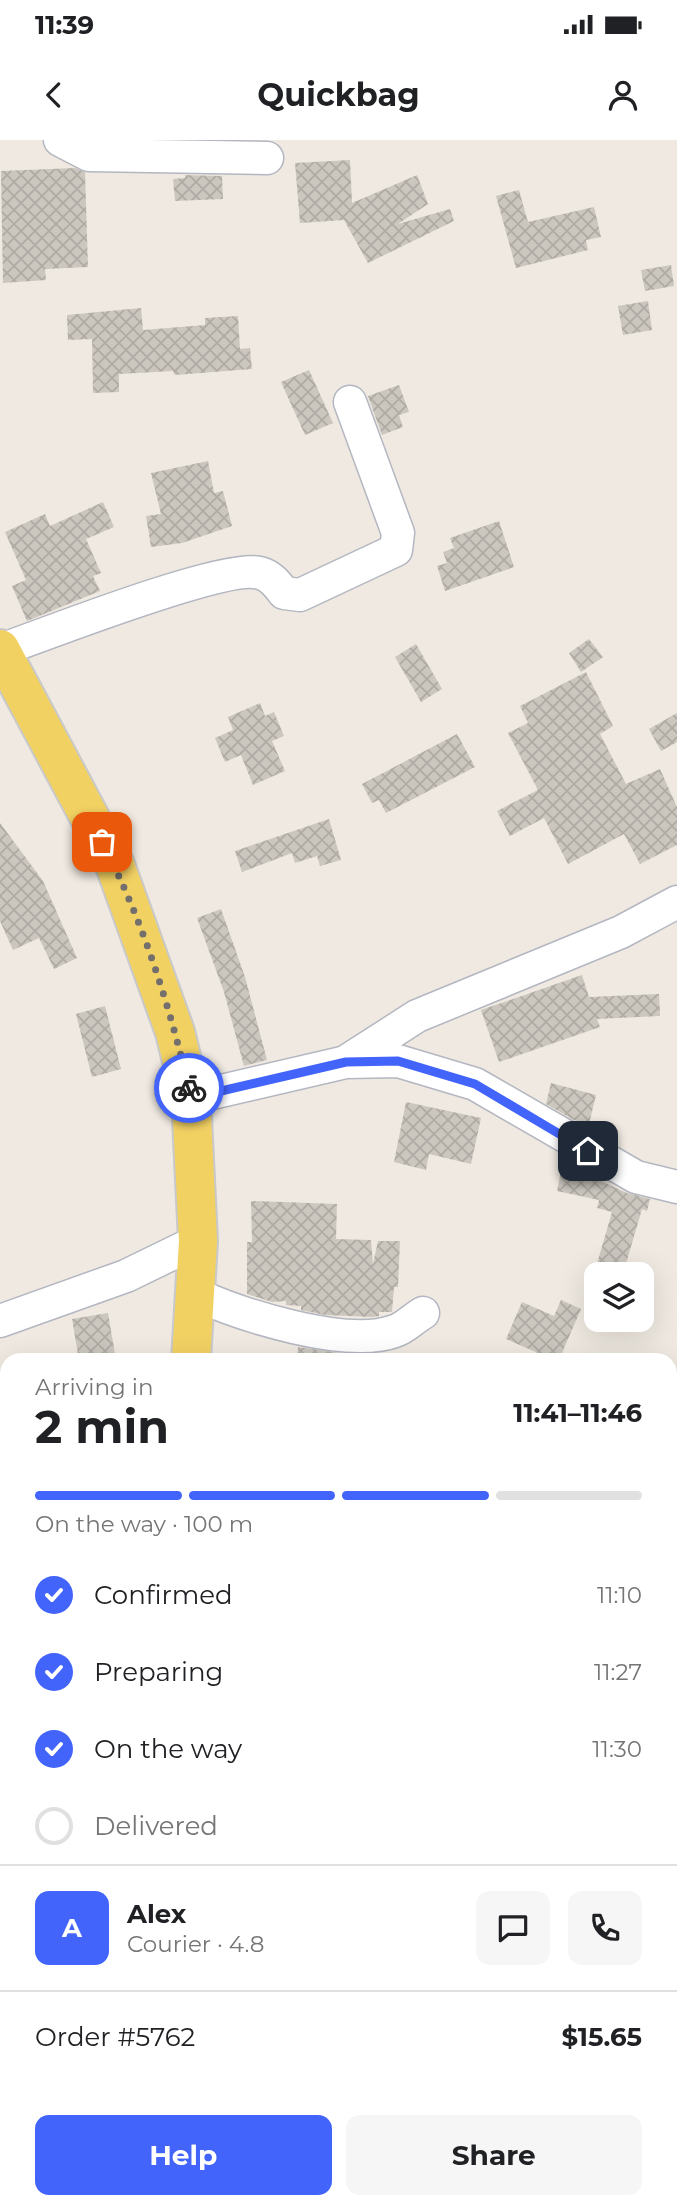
<!DOCTYPE html>
<html lang="en">
<head>
<meta charset="utf-8">
<style>
	body { margin:0; font-family:Montserrat,sans-serif; background:#f6f6f6; color:#202124; height:100vh; display:flex; flex-direction:column; font-size:26px; white-space:nowrap }
	* { box-sizing:border-box; margin:0 }
	p { font-size:23px; color:#757577 }
	.icon { flex:none; width:38px; height:38px; fill:none; stroke:currentColor; stroke-width:2; stroke-linecap:round; stroke-linejoin:round }
	.map { position:relative; flex:1; overflow:hidden }
	.panel { position:absolute; left:0px; top:1213px; width:677px; height:856px; display:flex; flex-direction:column; background:#fff; border-radius:21px 21px 0 0; box-shadow:0 7px 28px #0002 }
	.panel>* { flex:none }
	.controls { position:absolute; left:584px; top:1122px; display:grid; gap:14px }
	.controls a { display:grid; place-items:center; width:70px; height:70px; border-radius:14px; background:#fff; box-shadow:0 7px 28px #0002; font-size:35px }
	.pin { position:absolute; display:grid; place-items:center; width:60px; height:60px; color:#fff; margin:-30px; border-radius:14px; box-shadow:0 4px 10px #0006 }
	.courier { position:absolute; display:grid; place-items:center; width:70px; height:70px; margin:-35px; border:5px solid #4264fb; border-radius:50%; background:#fff; color:#222; box-shadow:0 2px 9px #0007 }
	.overview em { font-style:normal; font-weight:700 }
	.overview div { display:flex; flex-direction:column-reverse }
	.overview { display:flex; align-items:center; justify-content:space-between; height:119px; padding:0 35px }
	h1 { font-size:46px; font-weight:700; line-height:52px }
	.bar { display:grid; grid-template-columns:repeat(4,1fr); gap:10px 7px; align-content:center; height:84px; padding:0 35px }
	.bar i { height:9px; border-radius:5px; background:#e0e0e0 }
	.bar .current { background:#4264fb }
	.bar p { grid-column:span 4 }
	.line { display:flex; align-items:center; gap:18px; padding:0 35px; border-top:2px solid #e0e0e0 }
	.line div { flex:1 }
	.round { display:grid; place-items:center; flex:none; width:74px; height:74px; border-radius:14px; background:#f6f6f6 }
	ol { padding:0 35px; list-style:none }
	li { display:flex; align-items:center; gap:21px; height:77px }
	li p { margin-inline-start:auto }
	li .icon { padding:7px; border-radius:50%; background:#4264fb; color:#fff; stroke-width:4 }
	li:last-child { color:#757577 }
	li i { width:38px; height:38px; border:4px solid #e0e0e0; border-radius:50% }
	.cta { display:flex; gap:14px; margin-top:auto; padding:14px 35px }
	.cta a { flex:1; height:80px; border-radius:14px; background:#4264fb; color:#fff; font-size:28px; font-weight:700; line-height:80px; text-align:center }
	.cta a+a { background:#f6f6f6; color:#202124 }
	.status { display:flex; justify-content:space-between; align-items:center; height:49px; padding:0 35px; background:#fff; direction:ltr }
	.status svg { height:19px; fill:currentColor }
	header { display:flex; justify-content:space-between; align-items:center; height:91px; padding:0 35px; background:#fff; font-size:32px; font-weight:700 }
	.map>svg:first-child { display:block }
	.building { fill:url(#building-cross-hatch) }
	.lines { fill:none; stroke-linecap:round; stroke-linejoin:round }
	.minor-casing { stroke:#b4b7c1; stroke-width:35 }
	.major-casing { stroke:#c9c9c9; stroke-width:42 }
	.minor { stroke:#fff; stroke-width:32 }
	.major { stroke:#f2d163; stroke-width:38 }
	.done { stroke:#726f6d; stroke-width:7; stroke-dasharray:0 12.6 }
	.route { stroke:#4264fb; stroke-width:9 }
</style>
</head>
<body>
<div class="status"><b>11:39</b><svg viewBox="0 0 49 12"><path d="M0 12V9h3v3zM5 12V6h3v6zM10 12V3h3v9zM15 12V0h3v12zM26 1h20v11H26zM47 4h2v5h-2z"/></svg></div>
<header><svg class="icon" aria-label="back" viewBox="0 0 24 24"><path d="M15 5l-7 7 7 7"/></svg>Quickbag<svg class="icon" aria-label="person" viewBox="0 0 24 24"><circle cx="12" cy="8" r="4"/><path d="M4 21q1-7 8-7t8 7"/></svg></header>
<div class="map">
<svg width="677" height="2067" viewBox="0 0 677 2067">
	<defs>
		<pattern id="building-cross-hatch" width="8" height="8" patternUnits="userSpaceOnUse" patternTransform="scale(1.75)"><rect width="8" height="8" fill="#cbc7bf"/><path d="M0 0l8 8M0 8l8-8" fill="none" stroke="#afaba4"/></pattern>
	</defs>
	<rect width="100%" height="100%" fill="#efe9e1"/>
	<g class="building">
		<path d="M350 20 352 63 417 35 428 64 398 84 450 69 454 81 368 123 344 80 300 83 295 23Z"/>
		<path d="M75 28 85 32 88 127 45 129 46 140 3 143 1 31Z"/>
		<path d="M185 35 222 36 223 59 175 61 173 39 185 38Z"/>
		<path d="M519 50 528 82 594 67 601 97 586 100 588 110 516 128 496 56Z"/>
		<path d="M671 125 674 146 645 151 641 130Z"/>
		<path d="M648 161 652 190 623 195 618 166Z"/>
		<path d="M141 168 143 190 205 185V178L238 176 240 209 250 208 252 229 175 235 173 231 119 234V252L93 253 92 199 68 200 67 175Z"/>
		<path d="M309 230 333 283 305 295 281 242Z"/>
		<path d="M399 245 409 272 399 275 403 287 382 295 368 256Z"/>
		<path d="M208 321 214 353 223 351 232 386 182 403 151 407 146 376 161 374 151 333Z"/>
		<path d="M103 362 114 387 86 399 101 433 93 436 100 451 27 481 12 446 26 440 5 392 45 374 50 386Z"/>
		<path d="M499 381 514 427 445 451 437 426 447 423 443 412 454 408 450 398Z"/>
		<path d="M589 499 603 517 581 532 569 513Z"/>
		<path d="M416 504 442 549 421 562 395 517Z"/>
		<path d="M586 532 613 586 600 594 626 644 660 629 677 667V705L640 724 624 694 568 724 544 678 510 696 497 671 538 650 508 593 528 583 520 566Z"/>
		<path d="M260 563 265 576 274 572 284 596 272 601 285 631 253 645 241 615 225 622 215 598 233 590 228 577Z"/>
		<path d="M677 573V602L661 611 649 589Z"/>
		<path d="M457 594 475 627 386 673 379 660 372 663 362 644Z"/>
		<path d="M329 679 341 720 320 726 317 716 295 723 292 713 242 732 235 711Z"/>
		<path d="M0 683 43 741 77 818 54 829 39 798 13 810 0 781Z"/>
		<path d="M221 769 245 837 267 920 244 926 224 852 197 778Z"/>
		<path d="M582 835 589 857 659 854 660 876 597 879 600 887 499 922 481 870Z"/>
		<path d="M105 866 121 929 92 937 76 874Z"/>
		<path d="M551 943 596 955 589 984 574 980 546 964Z"/>
		<path d="M406 962 481 978 471 1024 429 1014 426 1030 394 1022Z"/>
		<path d="M563 1021 576 1023 588 1031V1035L627 1053 650 1059 647 1071 642 1069 623 1134H594L612 1072 597 1068 599 1060 557 1051Z"/>
		<path d="M251 1061 337 1064 336 1099 371 1100 373 1124 378 1101H400L398 1147H394L392 1172H379V1176L372 1177 325 1175 301 1170V1166L286 1165V1161L272 1162 247 1154V1102H252Z"/>
		<path d="M561 1160 581 1169 559 1220H535L538 1213 506 1199 522 1162 554 1176Z"/>
		<path d="M108 1173 116 1220H79L72 1179Z"/>
		<path d="M298 1207 348 1214H375L374 1220H297Z"/>
	</g>
	<g class="lines">
		<g class="minor-casing">
			<g id="minor">
				<path d="M60 0 89 15 267 18"/>
				<path d="M1 510C43 495 226 423 260 433 271 436 277 444 284 453L300 455 396 410 398 393 350 262"/>
				<path d="M347 921 417 876 621 792 677 762"/>
				<path d="M191 958 346 922 398 921 475 944 636 1037 677 1047"/>
				<path d="M195 1154C241 1175 346 1209 395 1191 405 1188 414 1178 423 1173"/>
				<path d="M0 1181 126 1136 198 1101"/>
				<path d="M265 2062 272 2067"/>
				<path d="M163 2067 165 2062"/>
				<path d="M387 2067 390 2062"/>
			</g>
		</g>
		<g class="major-casing">
			<g id="major">
				<path d="M0 509 115 725 175 892 191 958 198 1101 191 1220"/>
				<path d="M0 1754 7 1742"/>
			</g>
		</g>
		<use href="#minor" class="minor"/>
		<use href="#major" class="major"/>
	</g>
	<g class="lines">
		<path class="done" d="M102 702C142 778 169 864 189 948"/>
		<path class="route" d="M189 948 191 958 346 922 398 921 475 944 588 1011"/>
	</g>
</svg>
<div class="controls">
<a><svg class="icon" aria-label="layers" viewBox="0 0 24 24"><path d="M12 4l9 5-9 5-9-5zM3 14l9 5 9-5"/></svg></a>
</div>
<div class="pin" style="left:102px;top:702px;background:#ea580c"><svg class="icon" aria-label="bag" viewBox="0 0 24 24"><path d="M5 8h14l-1 12H6zM9 8a3 3 0 0 1 6 0"/></svg></div>
<div class="pin" style="left:588px;top:1011px;background:#1f2937"><svg class="icon" aria-label="home" viewBox="0 0 24 24"><path d="M3 11l9-7 9 7M6 9v11h12V9"/></svg></div>
<div class="courier" style="left:189px;top:948px"><svg class="icon" aria-label="bike" viewBox="0 0 24 24"><circle cx="6" cy="16" r="4"/><circle cx="18" cy="16" r="4"/><path d="M6 16l4-8h5l3 8M10 8l3 8H6M13 5h3"/></svg></div>
<section class="panel">
<div class="overview"><div><h1>2 min</h1><p>Arriving in</p></div><em>11:41–11:46</em></div>
<div class="bar"><i class="current"></i><i class="current"></i><i class="current"></i><i></i><p>On the way · 100 m</p></div>
<ol>
<li><svg class="icon" aria-label="check" viewBox="0 0 24 24"><path d="M5 12l5 5 9-10"/></svg>Confirmed<p>11:10</p></li>
<li><svg class="icon" aria-label="check" viewBox="0 0 24 24"><path d="M5 12l5 5 9-10"/></svg>Preparing<p>11:27</p></li>
<li><svg class="icon" aria-label="check" viewBox="0 0 24 24"><path d="M5 12l5 5 9-10"/></svg>On the way<p>11:30</p></li>
<li><i></i>Delivered</li>
</ol>
<div class="line" style="height:126px"><b class="round" style="background:#4264fb;color:#fff">A</b><div><b>Alex</b><p>Courier · 4.8</p></div><a class="round"><svg class="icon" aria-label="chat" viewBox="0 0 24 24"><path d="M4 5h16v11H9l-5 4z"/></svg></a><a class="round"><svg class="icon" aria-label="phone" viewBox="0 0 24 24"><path d="M5 4h4l2 5-3 2q2 4 5 5l2-3 5 2v4C11 20 4 13 5 4z"/></svg></a></div>
<div class="line" style="height:91px"><div>Order #5762</div><b>$15.65</b></div>
<div class="cta"><a>Help</a><a>Share</a></div>
</section>
</div>
</body>
</html>
